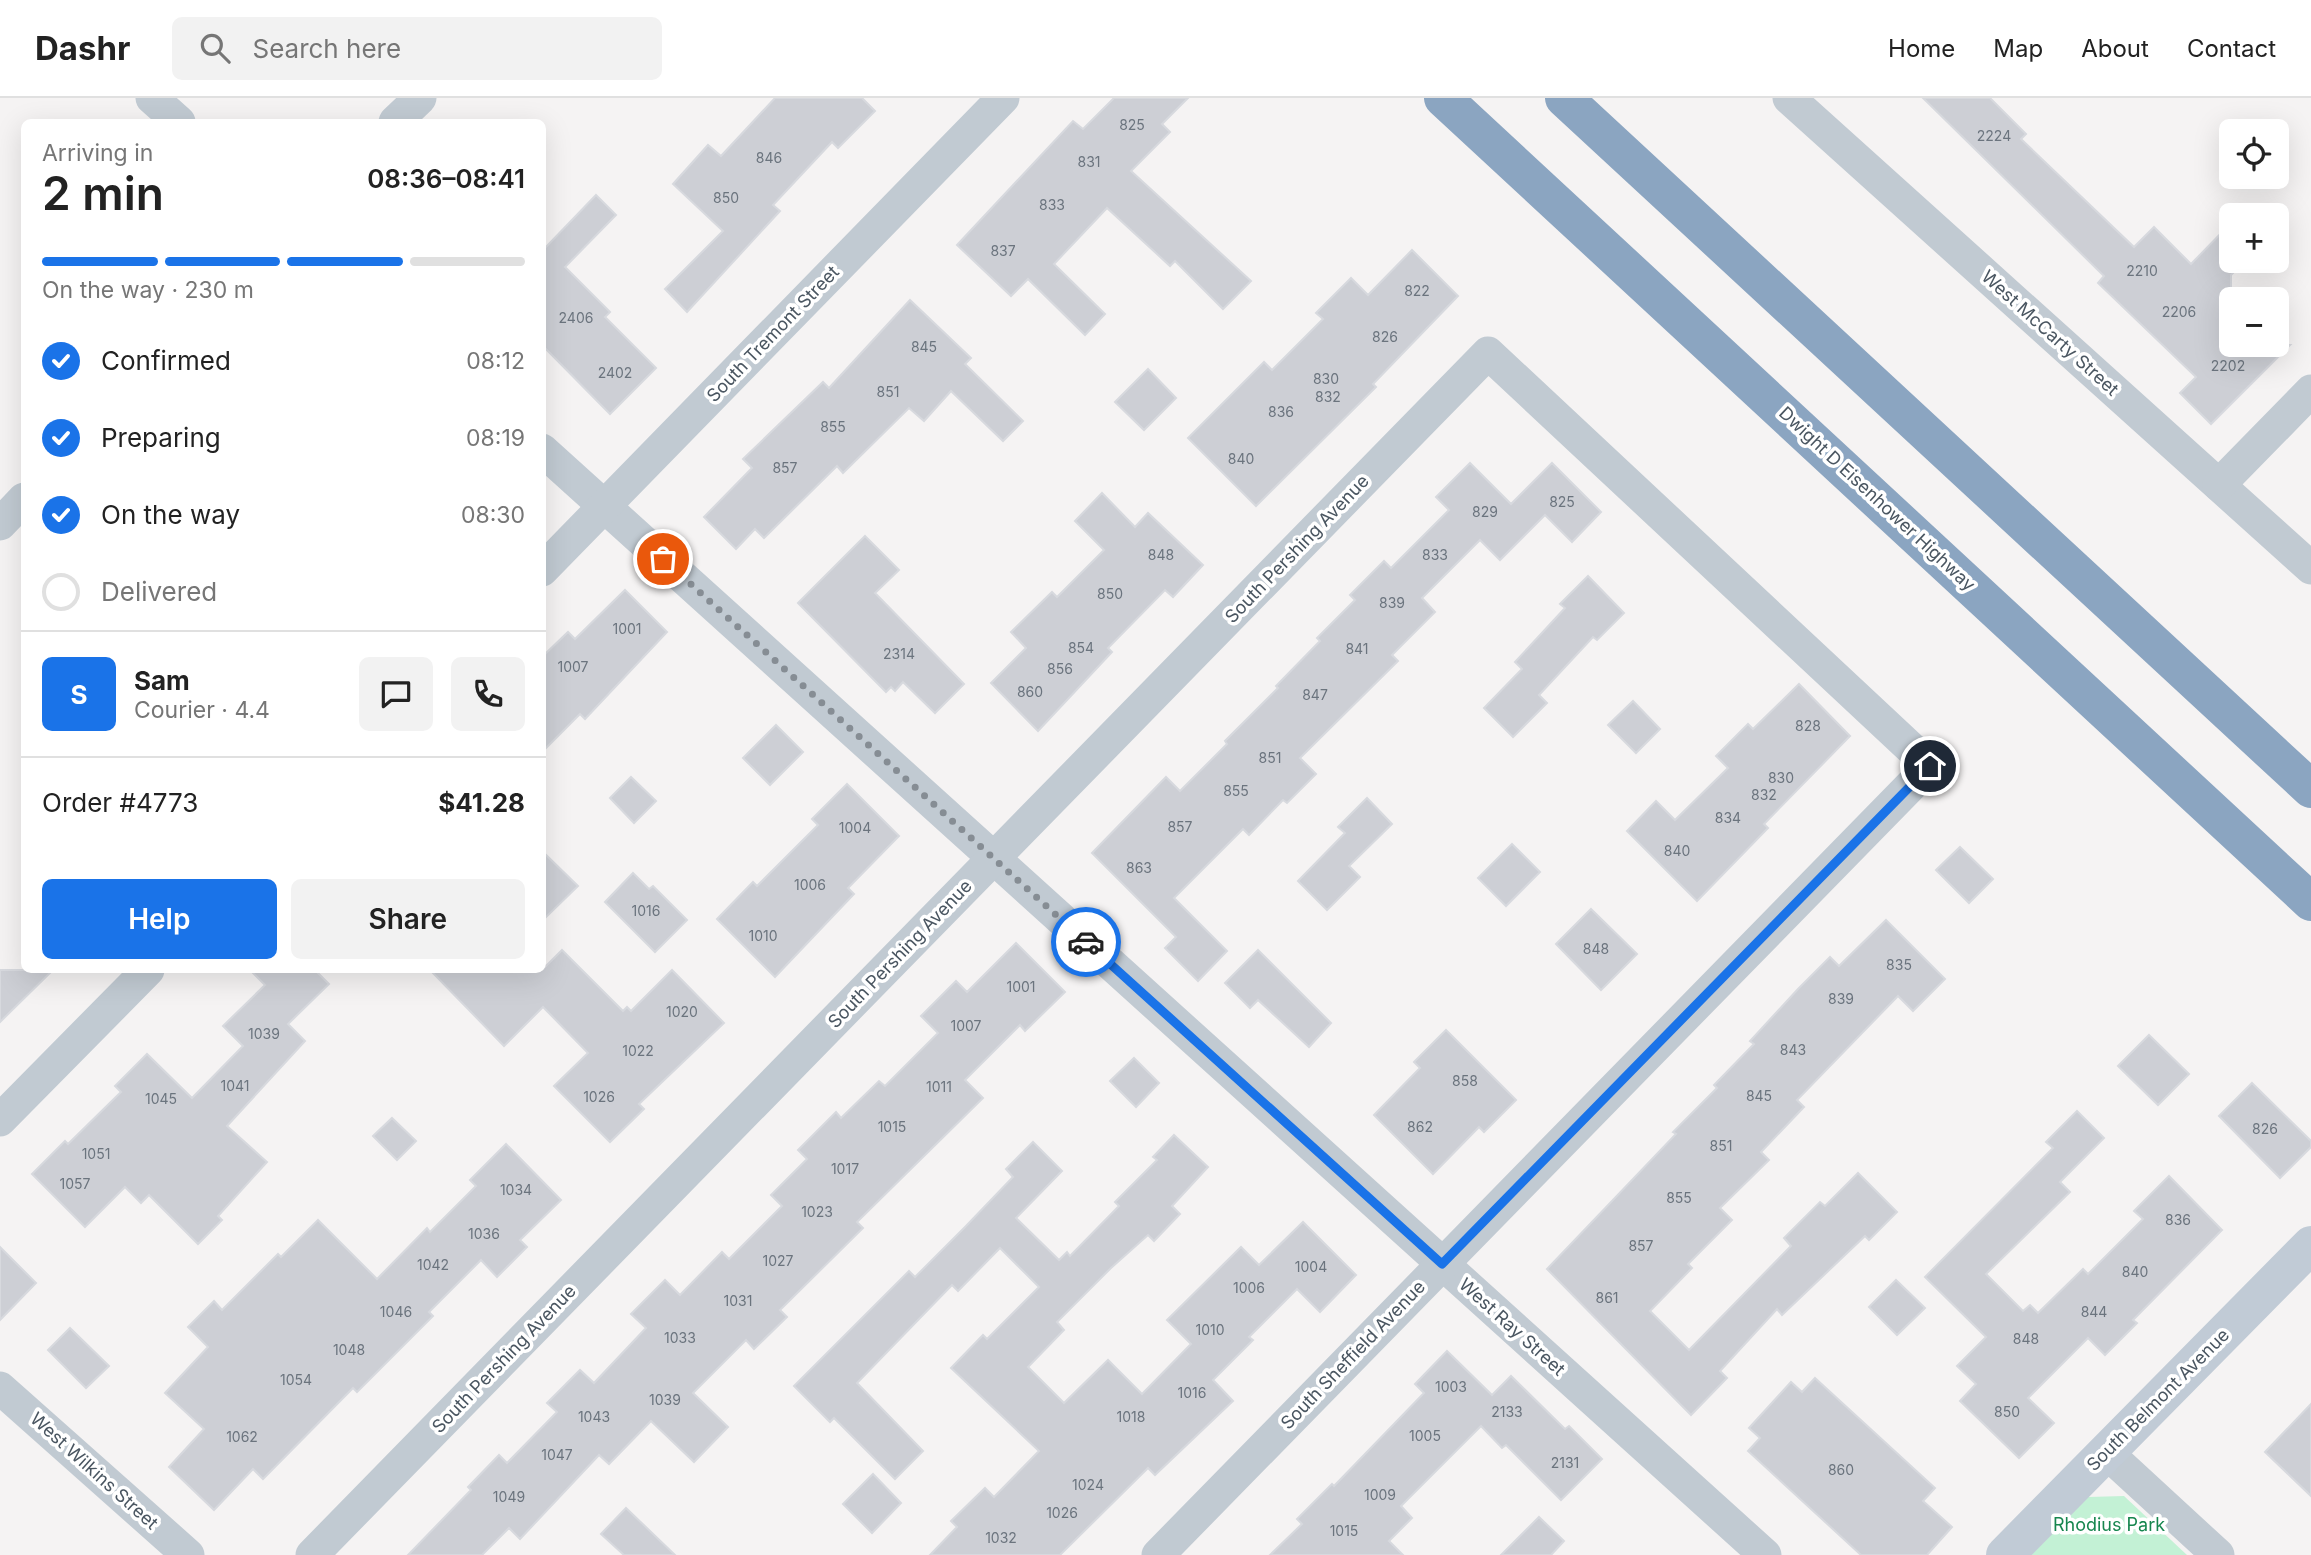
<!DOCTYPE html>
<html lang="en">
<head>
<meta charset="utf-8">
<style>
	body { margin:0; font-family:Inter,sans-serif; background:#f2f2f2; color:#222; height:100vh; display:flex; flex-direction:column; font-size:26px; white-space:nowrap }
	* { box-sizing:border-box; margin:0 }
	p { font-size:23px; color:#767676 }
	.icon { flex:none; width:38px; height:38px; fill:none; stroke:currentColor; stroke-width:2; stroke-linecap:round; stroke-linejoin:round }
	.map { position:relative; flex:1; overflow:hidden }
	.side { position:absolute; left:21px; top:21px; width:525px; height:854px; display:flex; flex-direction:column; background:#fff; border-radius:10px; box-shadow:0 7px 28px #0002 }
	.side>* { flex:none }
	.buttons { position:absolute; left:2219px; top:21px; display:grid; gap:14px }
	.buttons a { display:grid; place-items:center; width:70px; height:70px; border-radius:10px; background:#fff; box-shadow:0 7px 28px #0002; font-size:35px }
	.pin { position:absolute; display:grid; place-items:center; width:60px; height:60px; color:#fff; margin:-30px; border:4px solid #fff; border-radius:50%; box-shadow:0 2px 7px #0007 }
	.courier { position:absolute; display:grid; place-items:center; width:70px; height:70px; margin:-35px; border:5px solid #1a73e8; border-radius:50%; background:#fff; color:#222; box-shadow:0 2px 9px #0007 }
	.summary em { font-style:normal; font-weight:600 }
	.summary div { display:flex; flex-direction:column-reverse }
	.summary { display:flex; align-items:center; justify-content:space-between; height:119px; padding:0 21px }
	h1 { font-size:46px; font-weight:600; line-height:52px }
	.bar { display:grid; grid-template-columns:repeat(4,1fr); gap:10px 7px; align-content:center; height:84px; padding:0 21px }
	.bar i { height:9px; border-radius:5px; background:#e0e0e0 }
	.bar .on { background:#1a73e8 }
	.bar p { grid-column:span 4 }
	.line { display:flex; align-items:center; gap:18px; padding:0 21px; border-top:2px solid #e0e0e0 }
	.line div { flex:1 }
	.round { display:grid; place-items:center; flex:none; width:74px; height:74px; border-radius:10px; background:#f2f2f2 }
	ol { padding:0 21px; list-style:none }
	li { display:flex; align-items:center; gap:21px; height:77px }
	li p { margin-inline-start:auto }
	li .icon { padding:7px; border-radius:50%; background:#1a73e8; color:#fff; stroke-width:4 }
	li:last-child { color:#767676 }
	li i { width:38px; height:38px; border:4px solid #e0e0e0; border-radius:50% }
	.primary-button { display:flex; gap:14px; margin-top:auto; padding:14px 21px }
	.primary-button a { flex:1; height:80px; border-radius:10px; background:#1a73e8; color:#fff; font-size:28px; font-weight:600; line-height:80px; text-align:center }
	.primary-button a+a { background:#f2f2f2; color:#222 }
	header { display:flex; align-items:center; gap:42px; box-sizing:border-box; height:98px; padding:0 35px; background:#fff; border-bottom:2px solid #e0e0e0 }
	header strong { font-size:33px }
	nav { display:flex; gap:38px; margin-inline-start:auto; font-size:24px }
	.search { width:490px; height:63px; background:#f2f2f2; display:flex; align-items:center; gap:18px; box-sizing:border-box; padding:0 24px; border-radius:10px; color:#767676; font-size:26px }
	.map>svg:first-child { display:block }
	.green { fill:#c3f1d5 }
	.building { fill:#cdcfd5; stroke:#d7d9de; stroke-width:2 }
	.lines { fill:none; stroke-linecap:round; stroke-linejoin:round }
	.minor { stroke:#c1cad2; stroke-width:33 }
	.secondary { stroke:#c1cbd6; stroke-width:38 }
	.motorway { stroke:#8ba5c1; stroke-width:38 }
	.done { stroke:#868d94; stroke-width:7; stroke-dasharray:0 12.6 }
	.route { stroke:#1a73e8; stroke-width:9 }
	.labels { text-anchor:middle; stroke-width:7; stroke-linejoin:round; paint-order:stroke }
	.number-label { font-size:14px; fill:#6b747e }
	.street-label { font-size:18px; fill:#4a5661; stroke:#fff }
	.park-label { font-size:18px; fill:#17864f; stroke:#fff }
</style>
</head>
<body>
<header>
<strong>Dashr</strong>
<div class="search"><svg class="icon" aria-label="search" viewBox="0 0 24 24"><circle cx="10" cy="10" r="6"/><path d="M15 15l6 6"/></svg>Search here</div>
<nav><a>Home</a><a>Map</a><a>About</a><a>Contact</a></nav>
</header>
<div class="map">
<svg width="2311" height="1457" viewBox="0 0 2311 1457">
	<rect width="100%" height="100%" fill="#f5f3f3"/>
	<path class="green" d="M2124 1398 2187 1457H2031L2088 1399Z"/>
	<g class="building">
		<path d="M775 0H862L875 13 838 50 832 44 773 107 780 113 687 214 665 191 723 133 673 86 708 47 721 58Z"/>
		<path d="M1114 0H1188L1162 26 1170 34 1131 73 1251 183 1223 211 1175 163 1170 168 1107 110 1054 166 1105 216 1085 237 1028 181 1011 198 957 147 1073 23 1083 31Z"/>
		<path d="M1923 0H1990L2026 36 2021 41 2134 149 2154 129 2191 166 2231 125V163H2245L2231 177V247H2290L2211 326 2180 295 2196 279 2098 185 2104 178Z"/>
		<path d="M596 97 616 117 565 169 610 214 605 219 656 270 610 316 542 247V146L546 149Z"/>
		<path d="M1412 152 1458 198 1373 286 1376 289 1256 408 1188 340 1264 264 1272 272 1323 221 1316 215 1351 180 1368 197Z"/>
		<path d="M910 202 971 260 965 266 1023 323 1003 343 951 293 924 323 909 310 843 375 837 368 764 440 755 431 736 451 704 419 752 370 743 361 823 284 829 290Z"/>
		<path d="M1148 271 1176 300 1144 332 1115 304Z"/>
		<path d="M1470 365 1511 406 1552 365 1601 414 1572 444 1545 417 1500 462 1480 442 1422 500 1435 514 1392 557 1398 563 1300 660 1316 676 1287 705 1283 702 1249 737 1243 731 1174 800 1227 853 1198 883 1165 850 1176 839 1092 755 1166 679 1180 693 1227 646 1225 643 1278 590 1276 588 1320 543 1317 540 1355 502 1350 497 1384 463 1391 470 1449 412 1436 399Z"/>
		<path d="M1102 395 1135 429 1148 415 1203 467 1173 499 1165 492 1108 550 1112 554 1038 633 991 585 1026 550 1011 534 1052 494 1057 499 1104 452 1075 423Z"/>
		<path d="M865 438 899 472 875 495 964 586 935 615 903 584 895 593 891 589 886 594 798 505Z"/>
		<path d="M1588 478 1624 515 1597 542 1593 539 1539 597 1547 605 1513 639 1484 610 1522 571 1515 564 1565 510 1560 506Z"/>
		<path d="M625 492 667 534 585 621 580 616 542 654V559L568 534 575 541Z"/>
		<path d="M1799 586 1850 638 1764 726 1768 730 1697 803 1627 733 1656 703 1675 722 1728 670 1716 658 1748 626 1753 631Z"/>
		<path d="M1633 603 1660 631 1636 655 1608 627Z"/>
		<path d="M776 627 803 654 770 687 743 660Z"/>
		<path d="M631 679 656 703 634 725 610 700Z"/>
		<path d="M847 686 899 738 848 790 854 796 775 879 717 821 753 784 757 788 818 727 812 721Z"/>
		<path d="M1367 700 1392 726 1349 768 1360 779 1327 812 1298 783 1345 735 1338 729Z"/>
		<path d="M1512 746 1540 774 1506 808 1478 780Z"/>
		<path d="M1960 749 1993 781 1969 805 1936 772Z"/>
		<path d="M542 753 578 788 542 823Z"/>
		<path d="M633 775 649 791 653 788 687 822 655 854 605 804Z"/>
		<path d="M1591 811 1637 856 1601 892 1556 846Z"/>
		<path d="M1886 822 1945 881 1913 913 1898 898 1797 1002 1804 1009 1761 1054 1769 1062 1720 1110 1732 1122 1688 1166 1692 1170 1650 1213 1689 1252 1791 1148 1784 1140 1820 1104 1825 1108 1858 1075 1897 1114 1869 1142 1865 1138 1782 1217 1777 1211 1720 1273 1727 1280 1691 1317 1547 1171 1676 1036 1673 1034 1717 990 1714 987 1754 946 1750 943 1798 891 1830 859 1839 868Z"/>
		<path d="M1016 845 1065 894 1025 933 1020 927 965 982 983 1000 857 1124 863 1130 780 1212 787 1219 754 1251 746 1242 693 1295 728 1329 694 1364 651 1323 609 1366 599 1357 520 1441 509 1430 482 1457H408L471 1392 468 1389 499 1357 507 1365 557 1314 547 1305 580 1272 594 1285 646 1230 631 1216 665 1182 680 1197 722 1154 729 1161 782 1108 771 1097 807 1061 798 1052 836 1014 841 1020 879 983 885 988 938 935 921 918 956 883 967 894Z"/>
		<path d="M562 852 623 913 627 909 631 913 672 872 724 925 639 1006 644 1011 610 1044 554 988 588 955 543 909 504 948 430 872H542Z"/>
		<path d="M1258 852 1331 925 1309 949 1258 902 1250 910 1225 885Z"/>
		<path d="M0 872H53L0 924Z"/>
		<path d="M250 872H315L329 886 288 926 305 943 227 1028 267 1064 218 1118 222 1122 198 1146 149 1097 141 1105 125 1089 85 1129 32 1076 65 1043 68 1046 121 994 115 988 147 956 192 1000 243 948 223 928 265 887Z"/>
		<path d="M1446 932 1516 1002 1484 1034 1479 1029 1433 1076 1374 1017 1420 970 1414 964Z"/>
		<path d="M2149 937 2189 976 2158 1007 2118 968Z"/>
		<path d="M1134 960 1159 985 1136 1009 1110 983Z"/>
		<path d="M2252 985 2311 1043V1049L2280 1080 2219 1018Z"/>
		<path d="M2077 1013 2104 1040 2060 1084 2070 1094 1986 1176 2023 1213 2030 1207 2038 1215 2083 1171 2088 1176 2143 1121 2134 1113 2169 1078 2222 1132 2133 1222 2137 1225 2105 1257 2088 1240 2028 1300 2054 1325 2019 1360 1960 1303 1976 1286 1957 1268 1986 1239 1925 1179 2053 1050 2046 1044Z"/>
		<path d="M392 1020 416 1043 397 1062 373 1038Z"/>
		<path d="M1174 1037 1208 1069 1172 1108 1180 1116 1154 1143 1148 1137 1111 1170 1057 1224 1064 1232 1028 1269 1064 1305 1108 1262 1142 1296 1191 1246 1167 1222 1241 1149 1259 1167 1303 1124 1356 1177 1320 1214 1297 1191 1249 1239 1253 1242 1213 1282 1233 1303 1155 1377 1148 1370 1060 1457H930L957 1429 951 1423 985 1390 994 1399 1039 1353 951 1270 983 1237 987 1241 1039 1189 1000 1150 958 1193 952 1187 857 1285 923 1353 895 1381 834 1320 830 1324 794 1288 909 1173 915 1179 966 1128 1013 1079 1006 1071 1033 1044 1062 1073 1016 1120 1059 1162 1067 1154 1070 1158 1119 1108 1115 1104 1157 1062 1153 1059Z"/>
		<path d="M506 1046 561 1102 520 1142 527 1149 497 1179 481 1162 429 1214 433 1218 357 1294 353 1290 263 1381 253 1371 214 1412 169 1369 204 1331 165 1295 208 1249 188 1229 214 1203 222 1212 278 1156 281 1159 318 1122 377 1181 427 1130 430 1134 476 1088 470 1082Z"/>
		<path d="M0 1149 36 1185 0 1222Z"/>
		<path d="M1896 1182 1925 1210 1897 1237 1869 1209Z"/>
		<path d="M70 1230 109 1268 86 1290 48 1252Z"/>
		<path d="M1447 1253 1492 1297 1511 1278 1565 1331 1569 1328 1602 1361 1561 1402 1506 1347 1502 1350 1481 1328 1401 1408 1412 1420 1389 1443 1403 1457H1270L1302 1426 1297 1421 1332 1386 1334 1388 1424 1295 1415 1286Z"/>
		<path d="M1815 1280 1935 1390 1923 1403 1952 1429 1927 1457H1861L1748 1353 1760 1340 1749 1330 1791 1284 1802 1294Z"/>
		<path d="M2311 1306V1398L2265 1354Z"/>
		<path d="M873 1376 901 1405 872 1435 843 1406Z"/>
		<path d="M626 1410 675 1457H624L601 1436Z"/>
		<path d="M1539 1419 1564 1443 1551 1457H1501Z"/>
	</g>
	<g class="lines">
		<g class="minor">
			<path d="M152 0 179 24"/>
			<path d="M1789 0 2311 470"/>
			<path d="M395 24 420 0"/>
			<path d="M542 352 1765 1457"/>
			<path d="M2219 387 2311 293"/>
			<path d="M0 426 24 401"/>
			<path d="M542 472 1003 0"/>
			<path d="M0 1022 148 872"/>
			<path d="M0 1290 188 1457"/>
			<path d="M2106 1354 2218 1457"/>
			<path d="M312 1457 1488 255 1930 668 1158 1457"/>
		</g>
		<path class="secondary" d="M2005 1457 2311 1147"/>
		<g class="motorway">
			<path d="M1443 0 2311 804"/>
			<path d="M1564 0 2311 691"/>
		</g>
	</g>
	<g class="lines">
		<path class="done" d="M663 461 1086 844"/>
		<path class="route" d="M1086 844 1442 1166 1930 668"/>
	</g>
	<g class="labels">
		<g class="number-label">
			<text x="1132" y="32">825</text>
			<text x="1994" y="43">2224</text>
			<text x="769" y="65">846</text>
			<text x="1089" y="69">831</text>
			<text x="726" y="105">850</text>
			<text x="1052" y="112">833</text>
			<text x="1003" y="158">837</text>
			<text x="2142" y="178">2210</text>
			<text x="1417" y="198">822</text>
			<text x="2179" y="219">2206</text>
			<text x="576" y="225">2406</text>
			<text x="1385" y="244">826</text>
			<text x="924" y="254">845</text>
			<text x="2228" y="273">2202</text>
			<text x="615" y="280">2402</text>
			<text x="1326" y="286">830</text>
			<text x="888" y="299">851</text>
			<text x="1328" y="304">832</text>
			<text x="1281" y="319">836</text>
			<text x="833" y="334">855</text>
			<text x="1241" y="366">840</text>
			<text x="785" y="375">857</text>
			<text x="1562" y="409">825</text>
			<text x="1485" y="419">829</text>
			<text x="1161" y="462">848</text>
			<text x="1435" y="462">833</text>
			<text x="1110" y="501">850</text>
			<text x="1392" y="510">839</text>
			<text x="627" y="536">1001</text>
			<text x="1081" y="555">854</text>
			<text x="1357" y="556">841</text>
			<text x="899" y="561">2314</text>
			<text x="573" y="574">1007</text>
			<text x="1060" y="576">856</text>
			<text x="1030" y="599">860</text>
			<text x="1315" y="602">847</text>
			<text x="1808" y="633">828</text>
			<text x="1270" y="665">851</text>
			<text x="1781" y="685">830</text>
			<text x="1236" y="698">855</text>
			<text x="1764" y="702">832</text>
			<text x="1728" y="725">834</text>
			<text x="1180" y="734">857</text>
			<text x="855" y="735">1004</text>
			<text x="1677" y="758">840</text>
			<text x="1139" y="775">863</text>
			<text x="810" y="792">1006</text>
			<text x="646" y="818">1016</text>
			<text x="763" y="843">1010</text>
			<text x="1596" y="856">848</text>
			<text x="1899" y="872">835</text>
			<text x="1021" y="894">1001</text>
			<text x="1841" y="906">839</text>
			<text x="682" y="919">1020</text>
			<text x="966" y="933">1007</text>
			<text x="264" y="941">1039</text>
			<text x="1793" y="957">843</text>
			<text x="638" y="958">1022</text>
			<text x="1465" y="988">858</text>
			<text x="235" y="993">1041</text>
			<text x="939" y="994">1011</text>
			<text x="1759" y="1003">845</text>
			<text x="599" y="1004">1026</text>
			<text x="161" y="1006">1045</text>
			<text x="892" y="1034">1015</text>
			<text x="1420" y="1034">862</text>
			<text x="2265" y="1036">826</text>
			<text x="1721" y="1053">851</text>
			<text x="96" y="1061">1051</text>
			<text x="845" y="1076">1017</text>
			<text x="75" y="1091">1057</text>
			<text x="516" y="1097">1034</text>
			<text x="1679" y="1105">855</text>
			<text x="817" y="1119">1023</text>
			<text x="2178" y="1127">836</text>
			<text x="484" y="1141">1036</text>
			<text x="1641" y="1153">857</text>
			<text x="778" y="1168">1027</text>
			<text x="433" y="1172">1042</text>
			<text x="1311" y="1174">1004</text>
			<text x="2135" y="1179">840</text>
			<text x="1249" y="1195">1006</text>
			<text x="1607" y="1205">861</text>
			<text x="738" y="1208">1031</text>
			<text x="396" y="1219">1046</text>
			<text x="2094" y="1219">844</text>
			<text x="1210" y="1237">1010</text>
			<text x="680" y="1245">1033</text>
			<text x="2026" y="1246">848</text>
			<text x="349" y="1257">1048</text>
			<text x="296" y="1287">1054</text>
			<text x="1451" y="1294">1003</text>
			<text x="1192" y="1300">1016</text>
			<text x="665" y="1307">1039</text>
			<text x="1507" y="1319">2133</text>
			<text x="2007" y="1319">850</text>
			<text x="594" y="1324">1043</text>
			<text x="1131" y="1324">1018</text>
			<text x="1425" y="1343">1005</text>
			<text x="242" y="1344">1062</text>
			<text x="557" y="1362">1047</text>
			<text x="1565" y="1370">2131</text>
			<text x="1841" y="1377">860</text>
			<text x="1088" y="1392">1024</text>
			<text x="1380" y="1402">1009</text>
			<text x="509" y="1404">1049</text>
			<text x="1062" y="1420">1026</text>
			<text x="1344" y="1438">1015</text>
			<text x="1001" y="1445">1032</text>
		</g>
		<g class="street-label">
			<text transform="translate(2050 235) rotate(42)" y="6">West McCarty Street</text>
			<text transform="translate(773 236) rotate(-46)" y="6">South Tremont Street</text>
			<text transform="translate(1877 401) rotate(43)" y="6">Dwight D Eisenhower Highway</text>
			<text transform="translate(1297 451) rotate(-46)" y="6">South Pershing Avenue</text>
			<text transform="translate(900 856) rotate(-46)" y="6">South Pershing Avenue</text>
			<text transform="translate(1512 1229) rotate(42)" y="6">West Ray Street</text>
			<text transform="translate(1353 1257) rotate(-46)" y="6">South Sheffield Avenue</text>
			<text transform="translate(504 1261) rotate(-46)" y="6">South Pershing Avenue</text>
			<text transform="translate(2158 1302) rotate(-45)" y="6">South Belmont Avenue</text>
			<text transform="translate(94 1373) rotate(42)" y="6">West Wilkins Street</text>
		</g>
		<g class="park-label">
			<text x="2109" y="1433">Rhodius Park</text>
		</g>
	</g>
</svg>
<div class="buttons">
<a><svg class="icon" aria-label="locate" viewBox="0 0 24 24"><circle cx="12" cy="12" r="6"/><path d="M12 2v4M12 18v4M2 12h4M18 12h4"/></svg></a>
<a>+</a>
<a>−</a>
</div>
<div class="pin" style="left:663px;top:461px;background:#ea580c"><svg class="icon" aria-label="bag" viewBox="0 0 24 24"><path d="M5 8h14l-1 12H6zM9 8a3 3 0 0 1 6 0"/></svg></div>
<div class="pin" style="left:1930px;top:668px;background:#1f2937"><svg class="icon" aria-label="home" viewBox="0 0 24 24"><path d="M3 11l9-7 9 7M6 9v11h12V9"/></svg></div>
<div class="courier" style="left:1086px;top:844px"><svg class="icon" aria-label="car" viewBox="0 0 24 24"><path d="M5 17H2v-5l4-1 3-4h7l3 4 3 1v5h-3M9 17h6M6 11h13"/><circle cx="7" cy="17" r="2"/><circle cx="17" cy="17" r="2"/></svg></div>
<section class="side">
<div class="summary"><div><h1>2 min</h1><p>Arriving in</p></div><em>08:36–08:41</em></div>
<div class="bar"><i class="on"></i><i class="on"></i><i class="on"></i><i></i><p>On the way · 230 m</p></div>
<ol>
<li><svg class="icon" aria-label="check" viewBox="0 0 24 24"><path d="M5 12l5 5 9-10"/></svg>Confirmed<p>08:12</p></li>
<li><svg class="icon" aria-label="check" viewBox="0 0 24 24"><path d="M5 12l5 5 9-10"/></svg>Preparing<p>08:19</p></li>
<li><svg class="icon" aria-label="check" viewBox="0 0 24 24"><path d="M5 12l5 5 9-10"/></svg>On the way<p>08:30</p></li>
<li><i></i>Delivered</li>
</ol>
<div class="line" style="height:126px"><b class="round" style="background:#1a73e8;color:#fff">S</b><div><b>Sam</b><p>Courier · 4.4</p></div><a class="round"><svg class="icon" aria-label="chat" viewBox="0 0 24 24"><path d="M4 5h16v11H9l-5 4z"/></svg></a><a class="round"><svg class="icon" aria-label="phone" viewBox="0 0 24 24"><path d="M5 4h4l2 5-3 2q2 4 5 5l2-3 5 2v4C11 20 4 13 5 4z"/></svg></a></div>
<div class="line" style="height:91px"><div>Order #4773</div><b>$41.28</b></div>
<div class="primary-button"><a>Help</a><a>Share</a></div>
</section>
</div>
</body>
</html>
